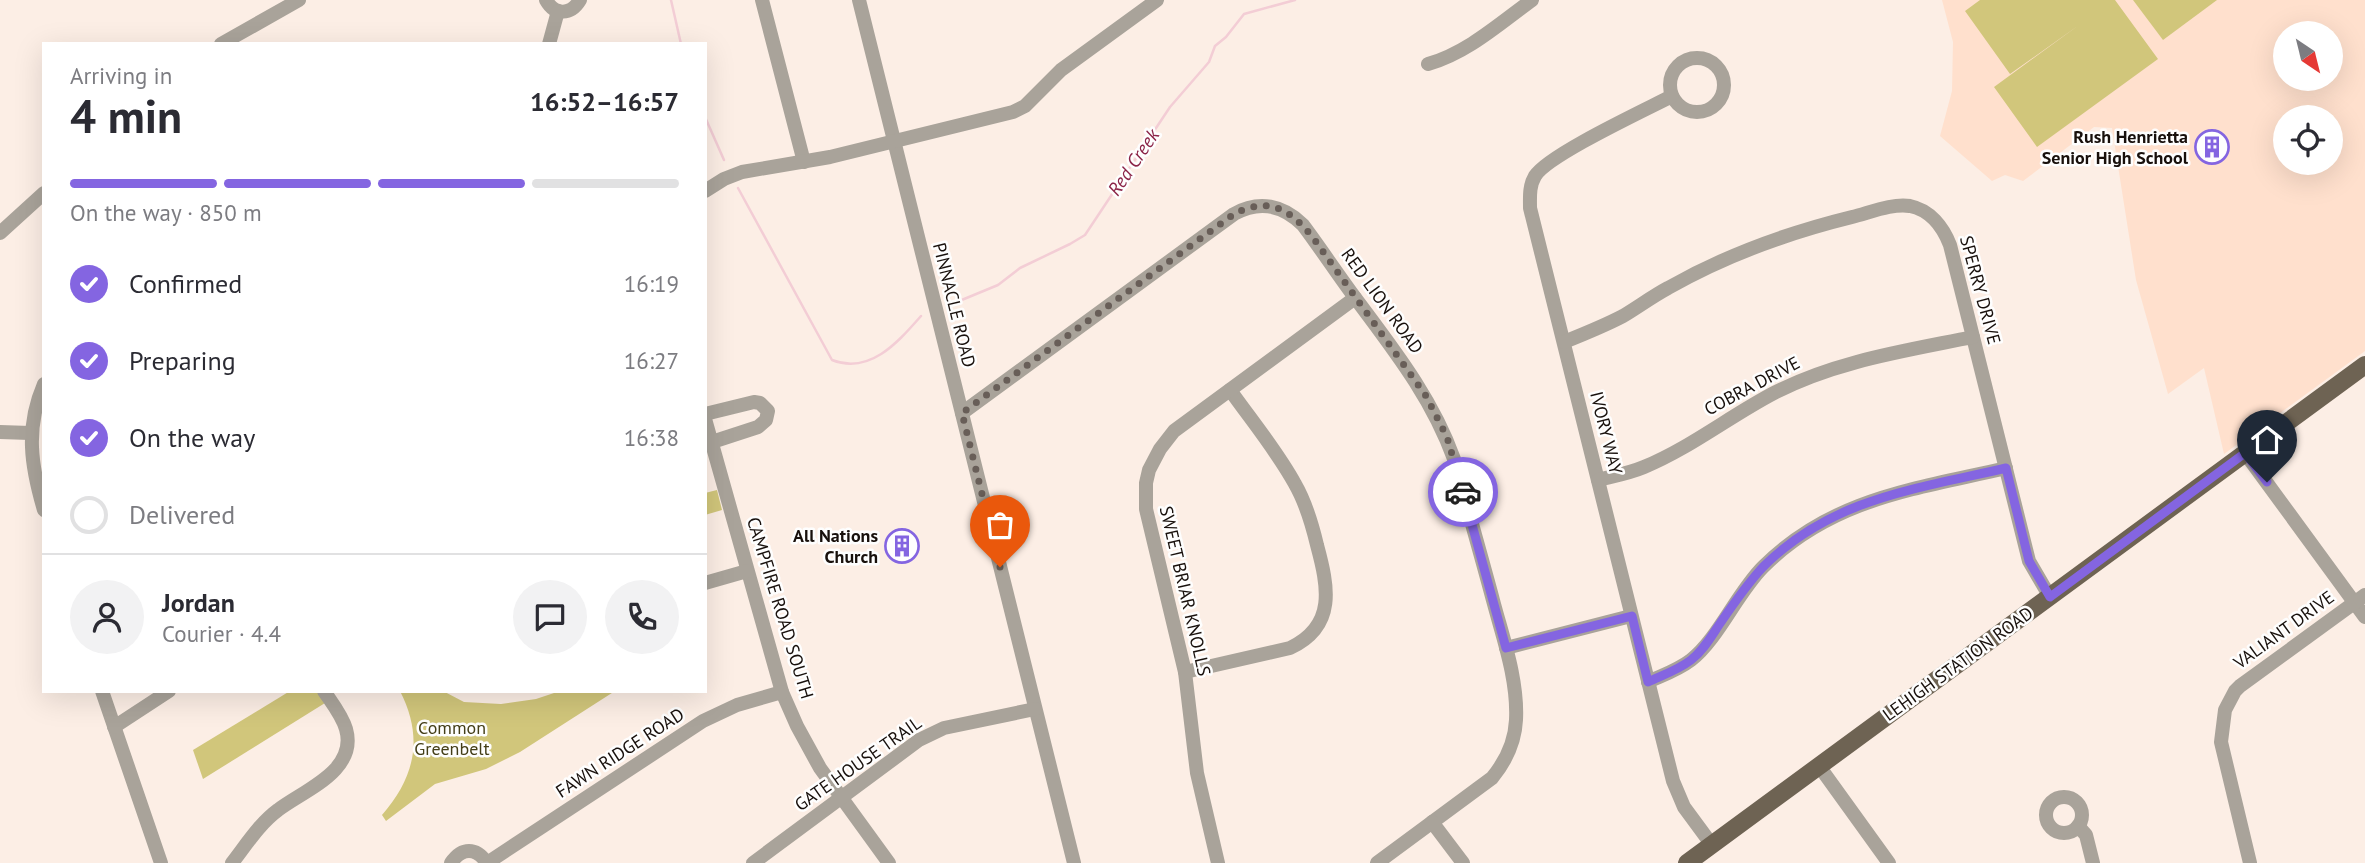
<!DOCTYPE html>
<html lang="en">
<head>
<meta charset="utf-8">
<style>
	body { margin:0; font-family:"PT Sans",sans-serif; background:#f2f2f3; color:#2b2b33; height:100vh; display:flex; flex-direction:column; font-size:26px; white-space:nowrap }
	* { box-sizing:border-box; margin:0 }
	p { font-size:23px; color:#7c7c81 }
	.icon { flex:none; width:38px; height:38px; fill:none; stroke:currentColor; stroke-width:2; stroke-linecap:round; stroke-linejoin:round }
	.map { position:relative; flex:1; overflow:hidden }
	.drawer { position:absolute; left:42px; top:42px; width:665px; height:651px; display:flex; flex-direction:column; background:#fff; border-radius:0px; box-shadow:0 7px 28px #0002 }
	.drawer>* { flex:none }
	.needle { width:46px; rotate:145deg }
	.controls { position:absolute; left:2273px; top:21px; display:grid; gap:14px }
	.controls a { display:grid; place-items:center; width:70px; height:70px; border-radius:50%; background:#fff; box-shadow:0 7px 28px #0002; font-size:35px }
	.pin { position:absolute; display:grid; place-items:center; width:60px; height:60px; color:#fff; margin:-72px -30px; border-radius:50% 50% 50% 0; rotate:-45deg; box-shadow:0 0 7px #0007 }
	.pin .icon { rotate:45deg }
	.courier { position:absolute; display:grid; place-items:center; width:70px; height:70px; margin:-35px; border:5px solid #8465e1; border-radius:50%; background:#fff; color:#222; box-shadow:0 2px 9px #0007 }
	.head em { font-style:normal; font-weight:700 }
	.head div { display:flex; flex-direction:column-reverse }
	.head { display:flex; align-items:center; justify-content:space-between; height:119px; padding:0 28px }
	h1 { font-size:46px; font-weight:700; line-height:52px }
	.bar { display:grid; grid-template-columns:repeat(4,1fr); gap:10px 7px; align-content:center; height:84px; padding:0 28px }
	.bar i { height:9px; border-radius:5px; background:#e1e1e2 }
	.bar .selected { background:#8465e1 }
	.bar p { grid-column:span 4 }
	.line { display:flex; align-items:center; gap:18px; padding:0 28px; border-top:2px solid #e1e1e2 }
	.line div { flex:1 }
	.round { display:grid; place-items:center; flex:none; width:74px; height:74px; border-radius:37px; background:#f2f2f3 }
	ol { padding:0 28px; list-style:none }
	li { display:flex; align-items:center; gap:21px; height:77px }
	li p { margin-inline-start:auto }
	li .icon { padding:7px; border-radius:50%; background:#8465e1; color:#fff; stroke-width:4 }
	li:last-child { color:#7c7c81 }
	li i { width:38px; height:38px; border:4px solid #e1e1e2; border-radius:50% }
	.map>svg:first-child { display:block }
	.built { fill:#ffe0cd; fill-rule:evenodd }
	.green { fill:#d1c67b }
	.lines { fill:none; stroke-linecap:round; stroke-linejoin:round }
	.stream { stroke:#f3cdd5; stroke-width:2.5 }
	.minor { stroke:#a9a39a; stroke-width:14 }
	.major { stroke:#6e6353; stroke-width:18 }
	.done { stroke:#685e58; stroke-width:7; stroke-dasharray:0 12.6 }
	.route { stroke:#8465e1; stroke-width:9 }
	.labels { text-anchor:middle; stroke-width:5; stroke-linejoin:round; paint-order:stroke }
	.poi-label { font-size:18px; font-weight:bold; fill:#18100c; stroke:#fefefe; text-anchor:end }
	.street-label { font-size:18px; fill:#18100c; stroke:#fefefe }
	.park-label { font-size:18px; fill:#433d17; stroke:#fefefe }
	.water-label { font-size:19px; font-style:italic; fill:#8b2448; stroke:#fefefe }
</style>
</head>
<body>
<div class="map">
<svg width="2365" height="863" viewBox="0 0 2365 863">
	<rect width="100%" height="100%" fill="#fceee5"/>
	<path class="built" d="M1942 0H2365V351L2224 454 2204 368 2168 394 2136 280 2112 128 2094 127 2023 181 2005 175 1992 181 1940 136 1952 91 1953 42ZM2286 33H2331V79H2286ZM2286 117H2331V163H2286Z"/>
	<g class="green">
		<path d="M1980 0H2115L2158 59 2037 147 1994 87 2079 25 2010 74 1965 11Z"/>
		<path d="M2133 0H2217L2163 40Z"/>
		<path d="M717 490 722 510 705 515V493Z"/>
		<path d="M290 691H317L325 703 203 779 193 750Z"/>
		<path d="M400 691H443L464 702 501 704 536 699 560 691H615L520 752 486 769 435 784 386 821 382 815C415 777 424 738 400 691Z"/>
	</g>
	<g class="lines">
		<g class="stream">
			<path d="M671 0 681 44"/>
			<path d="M705 117 724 160"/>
			<path d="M738 188 832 360C870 375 898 342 921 316"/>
			<path d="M952 304 998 285 1020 268 1070 244 1085 235 1170 107 1209 62 1215 46 1226 37 1244 14 1295 0"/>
		</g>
		<g class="minor">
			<path d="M546 0C555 16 571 15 580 0"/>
			<path d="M762 0 804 162"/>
			<path d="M859 0 1074 863"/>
			<path d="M221 44 299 0"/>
			<path d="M549 44 558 11"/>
			<circle cx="1697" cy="85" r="27"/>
			<path d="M1428 64C1467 53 1499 24 1532 0"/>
			<path d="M1672 96C1645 110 1548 155 1535 176 1529 186 1530 197 1530 208L1673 781 1684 807 1712 845"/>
			<path d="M705 191 724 179 742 172 830 157 1013 112 1025 106 1061 70 1157 0"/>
			<path d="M0 233 44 193"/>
			<path d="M1564 342C1584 334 1604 326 1623 316 1638 307 1653 296 1668 288 1726 255 1787 233 1852 217 1869 213 1892 203 1910 206 1930 210 1943 227 1950 245L2029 561 2050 597"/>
			<path d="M44 384C25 428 31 466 44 510"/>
			<path d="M962 413 1234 214C1259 200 1283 205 1303 225 1321 249 1338 275 1356 299 1394 350 1432 398 1454 459 1467 507 1481 555 1494 604 1504 641 1518 681 1516 720 1515 742 1506 761 1492 778L1377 863"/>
			<path d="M705 414 754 402 760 403 768 411 766 420 758 427 712 442"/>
			<path d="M705 419 782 692 797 726 820 768 889 863"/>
			<path d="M0 432 30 433"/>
			<path d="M2245 453 2365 617"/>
			<path d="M1598 480C1614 476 1630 473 1644 467 1690 448 1730 416 1774 393 1836 361 1905 351 1973 337"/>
			<path d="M705 583 747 571"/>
			<path d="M1506 648 1631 616"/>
			<path d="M1185 672 1290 648C1337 626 1328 586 1317 545 1312 524 1306 503 1295 484 1277 451 1252 421 1230 390"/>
			<path d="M1648 682C1663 675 1678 670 1691 660 1718 639 1737 593 1763 567 1832 498 1916 489 2006 468"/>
			<path d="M102 691 161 863"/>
			<path d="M114 727 169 691"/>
			<path d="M1819 766 1889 863"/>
			<circle cx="2064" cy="815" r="18"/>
			<path d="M1432 822 1463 863"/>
			<path d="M2078 826 2086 835 2093 863"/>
			<path d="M232 863C246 845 260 823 278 810 304 790 358 771 346 729 342 715 332 703 324 691"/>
			<path d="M451 863C462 847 476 847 487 863"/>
			<path d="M487 863 703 721 737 705 782 692"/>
			<path d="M753 863 919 740 944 728 1035 709"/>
			<path d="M1218 863 1197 773 1185 672 1146 509V483L1149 470 1160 449 1174 431 1355 298"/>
			<path d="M2250 863 2221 742 2225 710 2235 691 2240 686 2365 595"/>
		</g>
		<path class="major" d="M1687 863 2365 365"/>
	</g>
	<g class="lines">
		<path class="done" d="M1000 567 962 413 1234 214C1270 195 1292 211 1314 239L1426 396 1447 437 1463 492"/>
		<path class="route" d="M1463 492 1506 648 1632 616 1648 682C1663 675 1678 670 1691 660 1704 650 1712 635 1721 622 1734 603 1747 584 1763 567 1832 498 1916 489 2006 468L2029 561 2050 597 2245 453 2267 482"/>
	</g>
	<defs>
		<g id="building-ring" transform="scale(1.75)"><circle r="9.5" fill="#fefefe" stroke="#8465e1" stroke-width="1.5"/><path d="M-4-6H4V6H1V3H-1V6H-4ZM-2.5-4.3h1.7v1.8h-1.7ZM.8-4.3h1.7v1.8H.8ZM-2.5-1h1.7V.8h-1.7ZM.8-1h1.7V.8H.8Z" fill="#8465e1"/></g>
	</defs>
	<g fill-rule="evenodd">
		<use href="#building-ring" x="2212" y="147"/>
		<use href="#building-ring" x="902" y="546"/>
	</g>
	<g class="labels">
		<g class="poi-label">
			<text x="2188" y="143">Rush Henrietta<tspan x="2188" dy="21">Senior High School</tspan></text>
			<text x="878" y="542">All Nations<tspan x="878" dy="21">Church</tspan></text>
		</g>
		<g class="street-label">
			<text transform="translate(1980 290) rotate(75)" y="6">SPERRY DRIVE</text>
			<text transform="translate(1382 301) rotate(54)" y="6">RED LION ROAD</text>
			<text transform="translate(954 305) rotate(76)" y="6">PINNACLE ROAD</text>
			<text transform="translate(1752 386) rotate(-28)" y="6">COBRA DRIVE</text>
			<text transform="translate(1606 433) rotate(76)" y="6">IVORY WAY</text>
			<text transform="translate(1185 591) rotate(77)" y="6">SWEET BRIAR KNOLLS</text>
			<text transform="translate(780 608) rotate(73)" y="6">CAMPFIRE ROAD SOUTH</text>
			<text transform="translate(2284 630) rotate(-36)" y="6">VALIANT DRIVE</text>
			<text transform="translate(1958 664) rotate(-36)" y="6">LEHIGH STATION ROAD</text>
			<text transform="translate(620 753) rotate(-33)" y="6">FAWN RIDGE ROAD</text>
			<text transform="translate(858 764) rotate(-35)" y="6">GATE HOUSE TRAIL</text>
		</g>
		<g class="park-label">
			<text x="452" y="734">Common<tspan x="452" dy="21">Greenbelt</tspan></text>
		</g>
		<g class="water-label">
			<text transform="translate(1133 162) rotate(-56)" y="7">Red Creek</text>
		</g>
	</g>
</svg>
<div class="controls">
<a><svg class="needle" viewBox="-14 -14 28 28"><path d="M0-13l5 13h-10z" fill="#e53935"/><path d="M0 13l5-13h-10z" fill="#7c7c81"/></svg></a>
<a><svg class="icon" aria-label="locate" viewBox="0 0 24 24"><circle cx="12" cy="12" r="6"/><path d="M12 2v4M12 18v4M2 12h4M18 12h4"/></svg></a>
</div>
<div class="pin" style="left:1000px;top:567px;background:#ea580c"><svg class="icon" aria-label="bag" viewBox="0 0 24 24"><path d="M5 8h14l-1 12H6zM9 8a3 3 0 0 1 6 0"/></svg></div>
<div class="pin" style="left:2267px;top:482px;background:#1f2937"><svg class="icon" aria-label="home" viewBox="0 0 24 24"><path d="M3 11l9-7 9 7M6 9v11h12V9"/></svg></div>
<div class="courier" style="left:1463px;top:492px"><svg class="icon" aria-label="car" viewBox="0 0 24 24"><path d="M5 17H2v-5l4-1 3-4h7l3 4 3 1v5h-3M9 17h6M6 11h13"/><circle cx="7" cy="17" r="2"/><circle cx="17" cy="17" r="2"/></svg></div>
<section class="drawer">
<div class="head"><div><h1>4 min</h1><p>Arriving in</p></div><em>16:52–16:57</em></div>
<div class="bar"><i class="selected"></i><i class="selected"></i><i class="selected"></i><i></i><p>On the way · 850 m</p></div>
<ol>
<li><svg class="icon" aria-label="check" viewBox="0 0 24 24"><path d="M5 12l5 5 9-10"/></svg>Confirmed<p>16:19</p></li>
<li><svg class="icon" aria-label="check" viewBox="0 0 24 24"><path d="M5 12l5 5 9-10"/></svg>Preparing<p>16:27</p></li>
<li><svg class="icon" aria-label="check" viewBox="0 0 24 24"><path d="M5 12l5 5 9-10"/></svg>On the way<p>16:38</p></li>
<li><i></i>Delivered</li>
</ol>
<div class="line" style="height:126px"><a class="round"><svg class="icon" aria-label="person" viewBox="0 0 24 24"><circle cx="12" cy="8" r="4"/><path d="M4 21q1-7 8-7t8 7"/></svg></a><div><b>Jordan</b><p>Courier · 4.4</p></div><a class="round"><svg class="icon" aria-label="chat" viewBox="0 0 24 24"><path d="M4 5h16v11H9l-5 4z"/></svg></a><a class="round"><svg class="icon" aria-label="phone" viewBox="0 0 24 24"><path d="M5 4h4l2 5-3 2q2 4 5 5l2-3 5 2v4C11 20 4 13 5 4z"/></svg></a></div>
</section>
</div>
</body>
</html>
